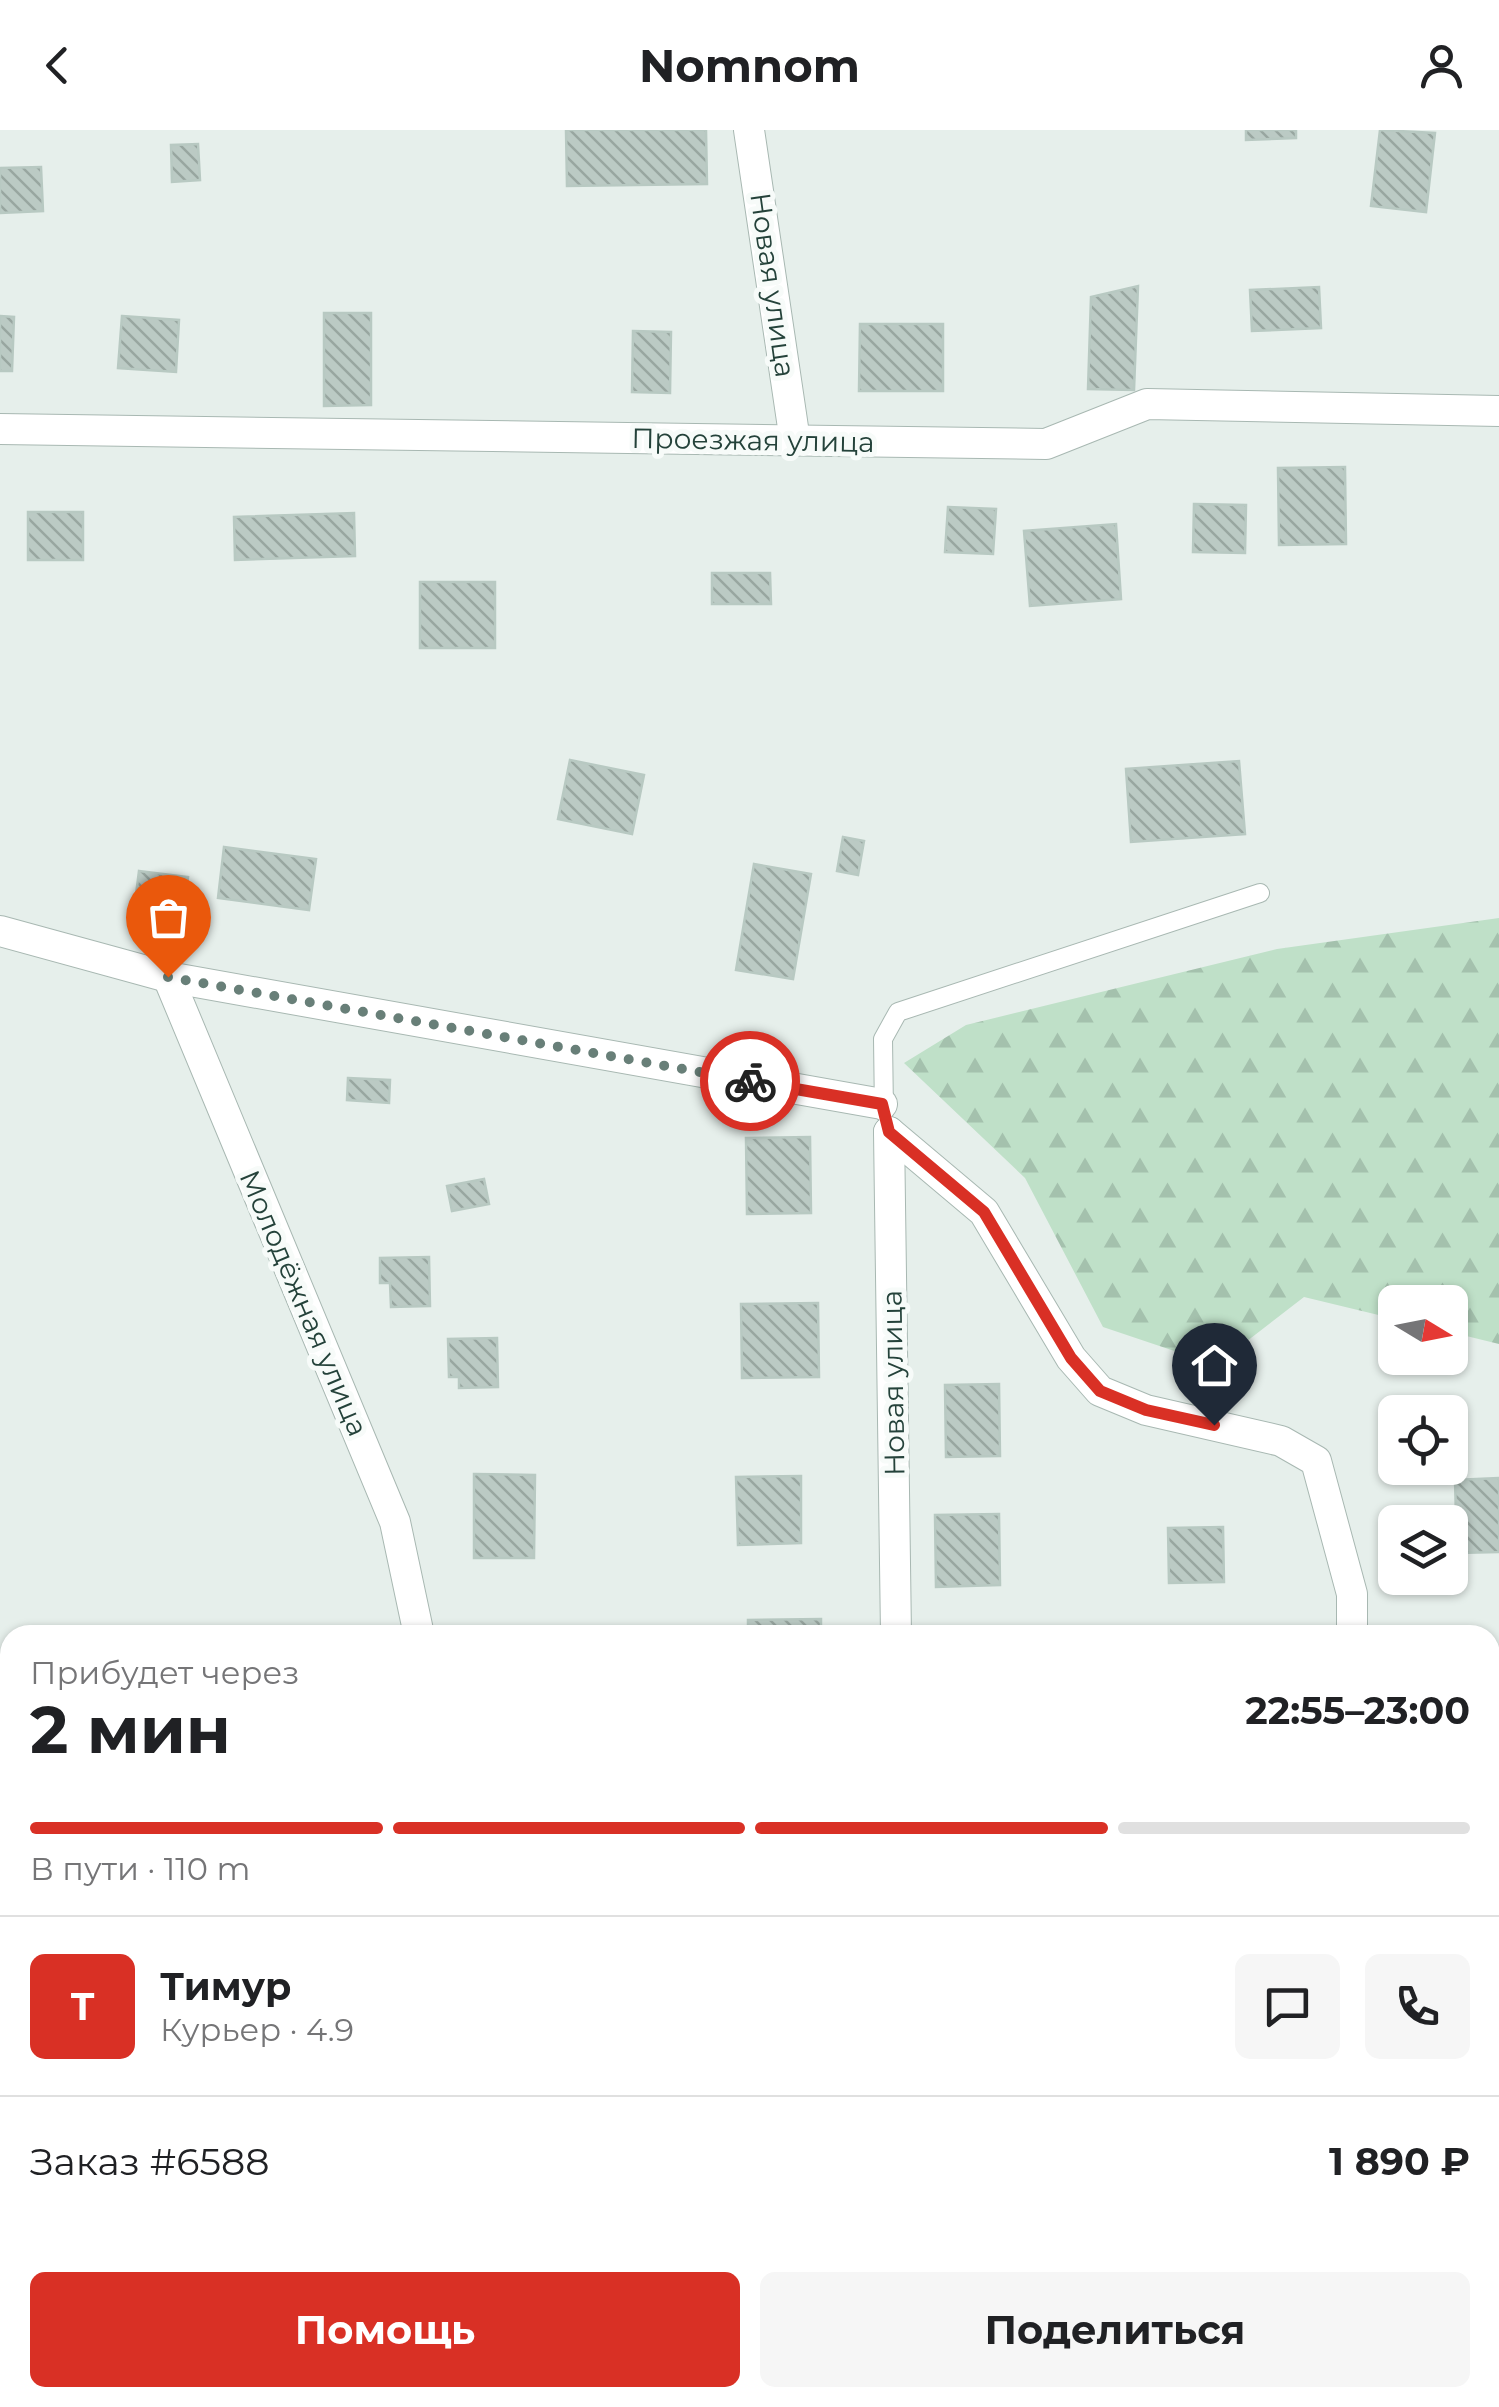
<!DOCTYPE html>
<html lang="ru">
<head>
<meta charset="utf-8">
<style>
	body { margin:0; font-family:Montserrat,sans-serif; background:#f6f6f6; color:#202124; height:100vh; display:flex; flex-direction:column; font-size:38px; white-space:nowrap }
	* { box-sizing:border-box; margin:0 }
	p { font-size:32px; color:#757577 }
	.icon { flex:none; width:55px; height:55px; fill:none; stroke:currentColor; stroke-width:2; stroke-linecap:round; stroke-linejoin:round }
	.map { position:relative; flex:1; overflow:hidden }
	.drawer { position:absolute; left:0px; top:1495px; width:1500px; height:782px; display:flex; flex-direction:column; background:#fff; border-radius:30px 30px 0 0; box-shadow:0 2px 8px #0004 }
	.drawer>* { flex:none }
	.needle { width:65px; rotate:100deg }
	.tools { position:absolute; left:1378px; top:1155px; display:grid; gap:20px }
	.tools a { display:grid; place-items:center; width:90px; height:90px; border-radius:15px; background:#fff; box-shadow:0 2px 8px #0004; font-size:50px }
	.pin { position:absolute; display:grid; place-items:center; width:85px; height:85px; color:#fff; margin:-102px -42px; border-radius:50% 50% 50% 0; rotate:-45deg; box-shadow:0 0 10px #0007 }
	.pin .icon { rotate:45deg }
	.courier { position:absolute; display:grid; place-items:center; width:100px; height:100px; margin:-50px; border:8px solid #d93025; border-radius:50%; background:#fff; color:#222; box-shadow:0 2px 12px #0007 }
	.head em { font-style:normal; font-weight:700 }
	.head div { display:flex; flex-direction:column-reverse }
	.head { display:flex; align-items:center; justify-content:space-between; height:170px; padding:0 30px }
	h1 { font-size:65px; font-weight:700; line-height:75px }
	.bar { display:grid; grid-template-columns:repeat(4,1fr); gap:15px 10px; align-content:center; height:120px; padding:0 30px }
	.bar i { height:12px; border-radius:8px; background:#e0e0e0 }
	.bar .selected { background:#d93025 }
	.bar p { grid-column:span 4 }
	.line { display:flex; align-items:center; gap:25px; padding:0 30px; border-top:2px solid #e0e0e0 }
	.line div { flex:1 }
	.round { display:grid; place-items:center; flex:none; width:105px; height:105px; border-radius:15px; background:#f6f6f6 }
	.primary-button { display:flex; gap:20px; margin-top:auto; padding:20px 30px }
	.primary-button a { flex:1; height:115px; border-radius:15px; background:#d93025; color:#fff; font-size:40px; font-weight:700; line-height:115px; text-align:center }
	.primary-button a+a { background:#f6f6f6; color:#202124 }
	header { display:flex; justify-content:space-between; align-items:center; height:130px; padding:0 30px; background:#fff; font-size:45px; font-weight:700 }
	.map>svg:first-child { display:block }
	.forest { fill:url(#forest-firs) }
	.building { fill:url(#building-back-hatch); stroke:#b8c9c2; stroke-width:2.5 }
	.lines { fill:none; stroke-linecap:round; stroke-linejoin:round }
	.lane-casing { stroke:#a8b8b2; stroke-width:20 }
	.street-casing { stroke:#a8b8b2; stroke-width:32 }
	.primary-casing { stroke:#c2cac8; stroke-width:32 }
	.lane { stroke:#fff; stroke-width:18 }
	.street { stroke:#fff; stroke-width:30 }
	.primary { stroke:#6aa596; stroke-width:30 }
	.done { stroke:#687f78; stroke-width:10; stroke-dasharray:0 18 }
	.route { stroke:#d93025; stroke-width:12 }
	.labels { text-anchor:middle; stroke-width:10; stroke-linejoin:round; paint-order:stroke }
	.street-label { font-size:28px; fill:#24423a; stroke:#f7fbf9 }
</style>
</head>
<body>
<header><svg class="icon" aria-label="back" viewBox="0 0 24 24"><path d="M15 5l-7 7 7 7"/></svg>Nomnom<svg class="icon" aria-label="person" viewBox="0 0 24 24"><circle cx="12" cy="8" r="4"/><path d="M4 21q1-7 8-7t8 7"/></svg></header>
<div class="map">
<svg width="1499" height="2277" viewBox="0 0 1499 2277">
	<defs>
		<pattern id="forest-firs" width="22" height="20" patternUnits="userSpaceOnUse" patternTransform="scale(2.5)"><rect width="22" height="20" fill="#bfe0c8"/><path d="M5 1l3.5 6h-7zM16 11l3.5 6h-7z" fill="#a4c1ad"/></pattern>
		<pattern id="building-back-hatch" width="6" height="6" patternUnits="userSpaceOnUse" patternTransform="scale(2.5)"><rect width="6" height="6" fill="#bbcac4"/><path d="M-1 5l2 2M0 0l6 6M5-1l2 2" fill="none" stroke="#98a6a0"/></pattern>
	</defs>
	<rect width="100%" height="100%" fill="#e6efeb"/>
	<path class="forest" d="M1499 788V1214L1450 1202V1172H1395V1189L1304 1167 1216 1235 1103 1197 1025 1048 904 933 966 895 1277 819Z"/>
	<g class="building">
		<path d="M566 0H706L707 54 567 56Z"/>
		<path d="M1246 0H1296V8L1246 10Z"/>
		<path d="M1380 0 1435 3 1426 82 1371 76Z"/>
		<path d="M198 14 200 50 172 52 171 15Z"/>
		<path d="M41 37 43 81 0 83V38Z"/>
		<path d="M1138 156 1134 260 1088 259 1091 167Z"/>
		<path d="M1319 157 1321 198 1252 201 1250 160Z"/>
		<path d="M324 183H371V275L324 276Z"/>
		<path d="M0 186 14 187 12 241H0Z"/>
		<path d="M122 186 179 190 176 242 118 238Z"/>
		<path d="M860 194H943V261H859Z"/>
		<path d="M633 201 671 202 670 263 632 262Z"/>
		<path d="M1345 337 1346 414 1279 415 1278 338Z"/>
		<path d="M1194 374 1246 375 1245 423 1193 422Z"/>
		<path d="M948 377 996 379 993 424 945 422Z"/>
		<rect x="28" y="382" width="55" height="48"/>
		<path d="M354 383 355 426 235 430 234 387Z"/>
		<path d="M1116 394 1121 469 1030 476 1024 401Z"/>
		<path d="M712 443H770L771 474H712Z"/>
		<rect x="420" y="452" width="75" height="66"/>
		<path d="M570 630 644 645 632 704 558 689Z"/>
		<path d="M1239 631 1245 704 1131 712 1126 639Z"/>
		<path d="M843 707 864 711 858 745 837 741Z"/>
		<path d="M224 717 316 729 309 780 218 768Z"/>
		<path d="M754 734 811 744 793 849 736 840Z"/>
		<path d="M139 741 188 747 181 802 132 796Z"/>
		<path d="M348 948 390 950 389 973 347 970Z"/>
		<path d="M810 1007 811 1083 747 1084 746 1008Z"/>
		<path d="M484 1049 489 1074 452 1081 447 1056Z"/>
		<path d="M429 1127 430 1176 391 1177 390 1153H380V1128Z"/>
		<path d="M818 1173 819 1247 742 1248 741 1174Z"/>
		<path d="M497 1208 498 1257 459 1258V1247H449L448 1209Z"/>
		<path d="M999 1254 1000 1326 946 1327 945 1255Z"/>
		<path d="M474 1344 535 1345 534 1428H474Z"/>
		<path d="M801 1346V1413L738 1415 736 1347Z"/>
		<path d="M1499 1348V1422L1457 1423 1455 1350Z"/>
		<path d="M999 1384 1000 1455 936 1457 935 1385Z"/>
		<path d="M1223 1397 1224 1452 1169 1453 1168 1398Z"/>
		<path d="M821 1489V1505H748V1490Z"/>
		<path d="M10 1691V1757L0 1734V1695Z"/>
		<rect x="755" y="2268" width="65" height="9"/>
		<rect x="968" y="2268" width="56" height="9"/>
	</g>
	<g class="lines">
		<g class="lane-casing">
			<path id="lane" d="M884 982 883 909 898 882 1260 763"/>
		</g>
		<g class="street-casing">
			<g id="street">
				<path d="M749 0 795 311"/>
				<path d="M0 299 1046 314 1147 274 1499 281"/>
				<path d="M0 801 168 847 882 974"/>
				<path d="M168 847 395 1392 419 1505"/>
				<path d="M889 1002 984 1082 1071 1228 1100 1261 1146 1280 1281 1311 1316 1331 1352 1464V1505"/>
				<path d="M889 1002 896 1505"/>
				<path d="M645 2268 649 2277"/>
				<path d="M908 2268V2277"/>
				<path d="M1351 2277V2268"/>
			</g>
		</g>
		<g class="primary-casing">
			<g id="primary">
				<path d="M0 2177 10 2206"/>
				<path d="M31 2268 34 2277"/>
			</g>
		</g>
		<use href="#lane" class="lane"/>
		<use href="#street" class="street"/>
		<use href="#primary" class="primary"/>
	</g>
	<g class="lines">
		<path class="done" d="M168 847 750 951"/>
		<path class="route" d="M750 951 882 974 889 1002 984 1082 1071 1228 1100 1261 1146 1280 1214 1295"/>
	</g>
	<g class="labels">
		<g class="street-label">
			<text transform="translate(773 155) rotate(82)" y="10">Новая улица</text>
			<text transform="translate(753 310) rotate(1)" y="10">Проезжая улица</text>
			<text transform="translate(304 1173) rotate(67)" y="10">Молодёжная улица</text>
			<text transform="translate(893 1253) rotate(-91)" y="10">Новая улица</text>
		</g>
	</g>
</svg>
<div class="tools">
<a><svg class="needle" viewBox="-14 -14 28 28"><path d="M0-13l5 13h-10z" fill="#e53935"/><path d="M0 13l5-13h-10z" fill="#757577"/></svg></a>
<a><svg class="icon" aria-label="locate" viewBox="0 0 24 24"><circle cx="12" cy="12" r="6"/><path d="M12 2v4M12 18v4M2 12h4M18 12h4"/></svg></a>
<a><svg class="icon" aria-label="layers" viewBox="0 0 24 24"><path d="M12 4l9 5-9 5-9-5zM3 14l9 5 9-5"/></svg></a>
</div>
<div class="pin" style="left:168px;top:847px;background:#ea580c"><svg class="icon" aria-label="bag" viewBox="0 0 24 24"><path d="M5 8h14l-1 12H6zM9 8a3 3 0 0 1 6 0"/></svg></div>
<div class="pin" style="left:1214px;top:1295px;background:#1f2937"><svg class="icon" aria-label="home" viewBox="0 0 24 24"><path d="M3 11l9-7 9 7M6 9v11h12V9"/></svg></div>
<div class="courier" style="left:750px;top:951px"><svg class="icon" aria-label="bike" viewBox="0 0 24 24"><circle cx="6" cy="16" r="4"/><circle cx="18" cy="16" r="4"/><path d="M6 16l4-8h5l3 8M10 8l3 8H6M13 5h3"/></svg></div>
<section class="drawer">
<div class="head"><div><h1>2 мин</h1><p>Прибудет через</p></div><em>22:55–23:00</em></div>
<div class="bar"><i class="selected"></i><i class="selected"></i><i class="selected"></i><i></i><p>В пути · 110 m</p></div>
<div class="line" style="height:180px"><b class="round" style="background:#d93025;color:#fff">Т</b><div><b>Тимур</b><p>Курьер · 4.9</p></div><a class="round"><svg class="icon" aria-label="chat" viewBox="0 0 24 24"><path d="M4 5h16v11H9l-5 4z"/></svg></a><a class="round"><svg class="icon" aria-label="phone" viewBox="0 0 24 24"><path d="M5 4h4l2 5-3 2q2 4 5 5l2-3 5 2v4C11 20 4 13 5 4z"/></svg></a></div>
<div class="line" style="height:130px"><div>Заказ #6588</div><b>1 890 ₽</b></div>
<div class="primary-button"><a>Помощь</a><a>Поделиться</a></div>
</section>
</div>
</body>
</html>
